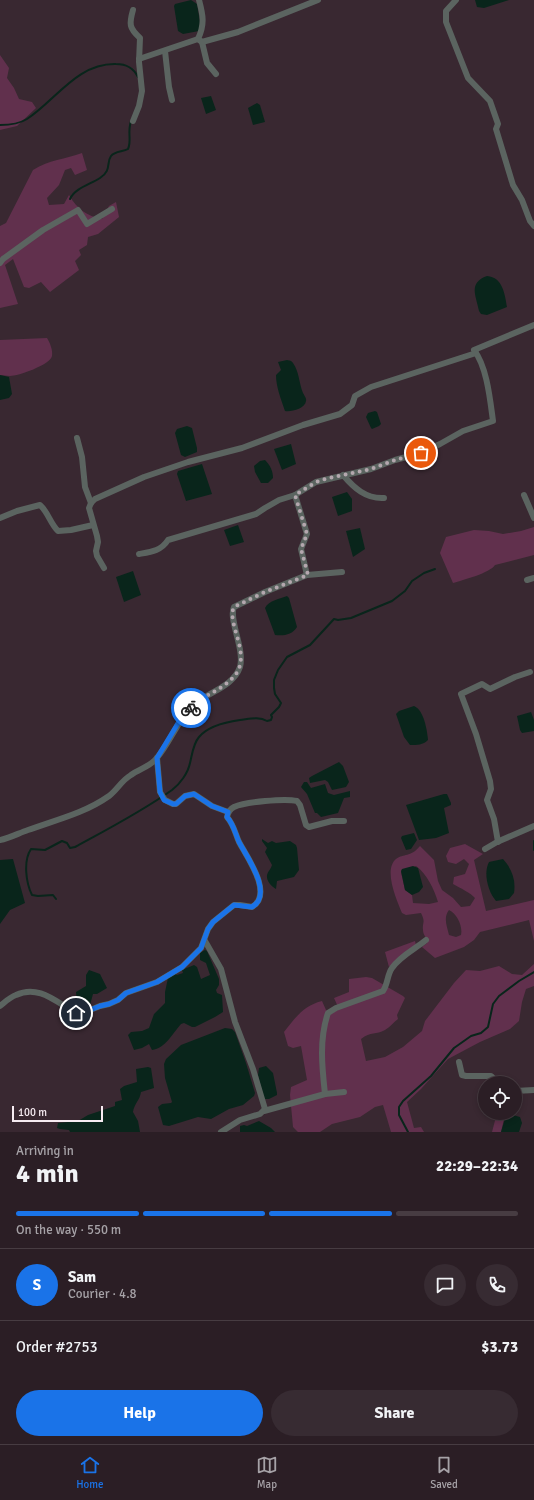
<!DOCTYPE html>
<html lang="en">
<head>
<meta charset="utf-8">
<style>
	body { margin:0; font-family:Signika,sans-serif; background:#372b32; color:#f1f3f6; height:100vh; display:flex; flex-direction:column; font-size:15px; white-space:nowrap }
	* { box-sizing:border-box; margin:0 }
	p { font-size:13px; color:#a6a2a7 }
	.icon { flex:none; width:22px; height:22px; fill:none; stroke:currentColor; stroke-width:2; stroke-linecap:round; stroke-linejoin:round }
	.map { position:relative; height:1132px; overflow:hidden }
	.drawer { display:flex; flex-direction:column; background:#2b1e25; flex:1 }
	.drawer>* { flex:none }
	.buttons { position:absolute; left:478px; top:1076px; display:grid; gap:8px }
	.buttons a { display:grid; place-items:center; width:44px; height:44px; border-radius:50%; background:#2b1e25; box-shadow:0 2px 6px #0003,0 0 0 1px #473c42; font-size:20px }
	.scale { position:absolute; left:12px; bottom:10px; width:91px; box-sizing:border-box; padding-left:4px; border:2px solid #f7ecf2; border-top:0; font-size:11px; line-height:14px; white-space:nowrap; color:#f7ecf2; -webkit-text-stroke:3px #392831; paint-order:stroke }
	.pin { position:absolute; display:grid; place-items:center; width:34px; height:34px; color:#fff; margin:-17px; border:2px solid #fff; border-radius:50%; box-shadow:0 1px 4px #0007 }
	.courier { position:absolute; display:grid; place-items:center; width:40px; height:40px; margin:-20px; border:3px solid #1a73e8; border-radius:50%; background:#fff; color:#222; box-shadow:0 1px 5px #0007 }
	.overview em { font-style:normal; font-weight:700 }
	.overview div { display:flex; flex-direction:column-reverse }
	.overview { display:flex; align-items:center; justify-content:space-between; height:68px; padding:0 16px }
	h1 { font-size:26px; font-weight:700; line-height:30px }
	.bar { display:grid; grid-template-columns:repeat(4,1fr); gap:6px 4px; align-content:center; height:48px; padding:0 16px }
	.bar i { height:5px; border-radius:3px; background:#473c42 }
	.bar .current { background:#1a73e8 }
	.bar p { grid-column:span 4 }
	.line { display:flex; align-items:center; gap:10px; padding:0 16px; border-top:1px solid #473c42 }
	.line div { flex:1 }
	.round { display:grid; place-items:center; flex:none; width:42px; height:42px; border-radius:21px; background:#372b32 }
	.primary-button { display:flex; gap:8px; margin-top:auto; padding:8px 16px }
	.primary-button a { flex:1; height:46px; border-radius:24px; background:#1a73e8; color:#fff; font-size:16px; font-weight:700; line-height:46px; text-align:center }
	.primary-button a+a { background:#372b32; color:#f1f3f6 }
	.tabs { display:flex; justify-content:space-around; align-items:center; height:56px; border-top:1px solid #473c42; background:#2b1e25; font-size:11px; color:#a6a2a7 }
	.tabs a { display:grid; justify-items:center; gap:2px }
	.tabs .current { color:#1a73e8 }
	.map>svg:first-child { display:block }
	.green { fill:#61304d; fill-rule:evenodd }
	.water { fill:#09251b }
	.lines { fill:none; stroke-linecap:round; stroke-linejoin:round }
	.stream { stroke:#09251b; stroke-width:2 }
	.minor { stroke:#5b6460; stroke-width:6 }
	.done { stroke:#b4a7ae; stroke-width:4; stroke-dasharray:0 7.2 }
	.route { stroke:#1a73e8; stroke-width:5 }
</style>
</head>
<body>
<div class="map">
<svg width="534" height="1132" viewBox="0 0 534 1132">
	<rect width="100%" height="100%" fill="#392831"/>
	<g class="green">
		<path d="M0 55 9 68 7 78 14 88 19 99 32 102 36 108 17 126 0 130Z"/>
		<path d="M82 153 87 170 75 175 71 168 65 170 59 185 47 198 49 205 64 204 69 195C77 209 87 216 102 219L109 206 116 202 119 217 98 234 88 237 87 245 79 250 81 255 75 261 79 270 50 292 41 282 29 288 24 287 13 259 5 265 18 304 0 308V226L6 223 33 170C48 160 66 159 82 153Z"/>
		<path d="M47 338C50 343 53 350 52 356 50 365 18 376 10 376 6 376 3 375 0 375V340Z"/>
		<path d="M534 527V555L495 565C490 573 463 580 453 583L440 553 446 537 474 530 489 531 503 534 521 531Z"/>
		<path d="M465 844 483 854 474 860 486 911 534 900V941L529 920 480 932 474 940 464 947 435 958 422 947 427 943C428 938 423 936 423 930 422 922 426 923 421 913L406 915 402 913C397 901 383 870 396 859 404 853 410 858 420 846L434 860 438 881 442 890 453 898 461 907 470 906 475 898C471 893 460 888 453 884L454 877 465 874 469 864 464 859 456 864 448 862 446 856 450 848ZM416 866C427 874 434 889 438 902L429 904 413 903 412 895 405 890 401 872ZM449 910C457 914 463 926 461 935L456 937 449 935C447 926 443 918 449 910Z"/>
		<path d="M415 941 416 945 389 967 385 952Z"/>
		<path d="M534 964V986L526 989 522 1002 519 1021 510 1029 480 1042 448 1059 421 1089 407 1102 414 1128 421 1127 424 1132H391L383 1105 375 1107 360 1117 332 1124 320 1132H298L293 1127 290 1095 291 1087 307 1080 301 1046 293 1048 288 1046 284 1032C296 1017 303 1006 322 1001L326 1010 331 1014 339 1009 334 998 349 992V979L366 977 372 978 403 996 405 998 397 1015 398 1019C394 1022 390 1027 385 1030 376 1035 371 1031 361 1039L366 1061 385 1057 403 1047 422 1031 425 1021 454 983 466 970 480 971 499 966 512 974 522 975Z"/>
		<path d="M497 1113H509L504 1119 501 1132H492Z"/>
	</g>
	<g class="water">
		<path d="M191 0 197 4 200 22 199 31 183 34 178 31 174 6 175 4Z"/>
		<path d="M475 0H509L484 8 477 7Z"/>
		<path d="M211 96 216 110 206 114 201 98Z"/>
		<path d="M257 103 260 105 265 122 253 125 248 108Z"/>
		<path d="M487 276C503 277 505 295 507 307L487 315 481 314 479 311C476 295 468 283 487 276Z"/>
		<path d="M287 360C290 361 291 360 293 363 299 371 299 383 303 393 304 395 307 399 306 401 305 409 291 412 285 411 281 399 276 387 276 375L281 370 278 362Z"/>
		<path d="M0 375 9 377 12 394 9 398 0 400Z"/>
		<path d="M375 411 377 412 381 424 379 426 372 429 371 428 366 417 368 413Z"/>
		<path d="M187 426 192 428 197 448V452L185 457 181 455 175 433 177 429Z"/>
		<path d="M291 444 296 464 282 470 274 449Z"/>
		<path d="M265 460C270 465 273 471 273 478L268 483H261L255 472 254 466 260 461Z"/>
		<path d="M202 464 212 494 186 501 177 474 178 471Z"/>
		<path d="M347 492 352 499V511L338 516 332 497Z"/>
		<path d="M238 525 244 542 230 546 224 530Z"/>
		<path d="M360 528 365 549 353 557 346 531Z"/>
		<path d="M133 571 141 595 124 602 116 577Z"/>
		<path d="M287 596 289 598 297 627C292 635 284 636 275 635L265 608C269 600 280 599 287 596Z"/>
		<path d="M414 706C424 710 427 730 428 740 423 745 417 745 410 745L404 737 396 714 399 711Z"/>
		<path d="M531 712 534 720V731L522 733 520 730 517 716Z"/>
		<path d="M339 762 343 766 349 782 346 787 332 790 328 782 325 780 310 783 309 778 312 776Z"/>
		<path d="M304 782H307L311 788 325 784 328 793 334 795 350 791V797L344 798 338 813 321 817 317 813H315L307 794 301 787Z"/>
		<path d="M444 794H447L451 803V805L444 808 449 833 436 838 419 840 406 805Z"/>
		<path d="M414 833 417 840 411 849 406 850 401 838 402 836Z"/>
		<path d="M262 839 268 843 272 841 276 843 290 841 296 845 297 848 299 870 294 877 277 881 276 889C272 887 266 881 267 875 268 871 271 869 272 865L265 852 267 848 262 841Z"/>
		<path d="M13 859 25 903 10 910 0 924V860Z"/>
		<path d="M503 859C512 869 516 880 514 893L509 899 496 901C488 892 483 873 489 862Z"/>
		<path d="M413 866 418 868 423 887 419 892 412 895 405 890 401 871 402 869Z"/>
		<path d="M205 950 207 951 219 979V985L216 990 217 993 222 995 223 1012 215 1017 195 1027H192L184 1023 181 1024C172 1034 166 1048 152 1050L149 1044 142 1048 134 1050 128 1035 131 1032 142 1031 149 1028 154 1014 165 1003V992L168 978 175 974 177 975 183 973 182 970 194 965 197 967 201 979 210 975 206 963 200 960V953Z"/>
		<path d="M89 970 100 974 107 988 97 994H93L90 1005 80 1010 77 1007V1002L76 992 86 986V975Z"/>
		<path d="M225 1028 232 1029 235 1032 246 1063 255 1093 254 1096 243 1105 229 1109 211 1119 198 1117 169 1126 163 1125 158 1107 162 1104 171 1103 172 1102 165 1078 164 1064 166 1059 181 1045Z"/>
		<path d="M266 1066 273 1073 277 1093V1095L269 1099H264L258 1075 259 1068Z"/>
		<path d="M148 1067 151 1068 154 1088 141 1092C140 1100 134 1104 133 1112L138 1121 140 1132H70L69 1130 60 1129 57 1128 58 1123 78 1121 88 1115 115 1106V1102L122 1100 120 1089 124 1086 137 1082 136 1069Z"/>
		<path d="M509 1114 520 1117 522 1123 519 1132H501L506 1115Z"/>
		<path d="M259 1121 271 1128 275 1132H240V1126L244 1125 247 1126Z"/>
	</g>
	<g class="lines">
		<g class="stream">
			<path d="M0 125C9 125 19 124 27 119 56 100 77 63 116 64 126 64 133 67 138 77"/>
			<path d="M70 199C75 188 91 184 100 178 112 170 106 163 111 156 115 151 123 152 128 149 132 140 127 133 131 121"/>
			<path d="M534 841V850"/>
			<path d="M56 899 53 895 38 896 32 895C26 883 23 861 31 849L45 850 62 841 67 843 70 848 75 847C108 829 141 812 172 790 180 784 188 773 190 763 192 755 193 744 199 737 208 726 226 722 240 720 249 719 259 716 267 721L271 720 272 717 271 715 279 707 281 703 275 694 274 688V680L278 670 287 657 310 645 334 619 338 620 351 618 392 601 405 591 412 581 424 573 435 569"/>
			<path d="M408 1132 399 1115V1107L403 1101 431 1076 454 1048 471 1036 481 1033 488 1027 493 1004 499 996 519 981 534 972"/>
		</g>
		<g class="minor">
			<path d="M456 0 446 11V22L468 78 490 101 498 124 496 129 513 185 522 200 530 221 534 226"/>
			<path d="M133 10C129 24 129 28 140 38L139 62 142 91 139 106 133 121"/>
			<path d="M198 39C205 24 203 15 199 0"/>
			<path d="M165 51 169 87 172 100"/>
			<path d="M139 59 198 39 202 42"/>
			<path d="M216 74 207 63 202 42 238 32 318 0"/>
			<path d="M0 263 3 259 43 230 78 210 87 224 112 209"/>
			<path d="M77 438 82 457 85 487 91 503"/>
			<path d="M343 475C354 488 366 499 384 498"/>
			<path d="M295 495 307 534 301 549 307 575"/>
			<path d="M524 495 534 518"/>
			<path d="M0 518 17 511 40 505C48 512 50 523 58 531L71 530 93 525"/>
			<path d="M139 554C151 552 161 551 168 540L256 514 265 508 279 500 295 495 316 482 371 469 395 460 421 453 440 444 463 431 493 421C490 399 487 367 474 350L534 325"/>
			<path d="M104 568 97 556 96 551 98 542 97 536 89 508 91 503 95 499 144 477 188 462 242 448 303 425 340 414 352 405 355 396 371 387 476 353"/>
			<path d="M527 580 534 578"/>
			<path d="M157 758 160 792 165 800 173 804H176L185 796 194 794 212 806 228 812"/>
			<path d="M0 840C10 838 19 833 28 830 56 820 85 813 109 796 117 790 122 780 131 775 139 769 149 767 156 759 171 742 177 720 194 705 208 692 233 687 240 667 245 649 228 619 234 607L265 592 307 575 342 572"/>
			<path d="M498 842 494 819 487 800 491 789 490 781 476 734 461 694 482 684 490 689 515 677 530 672"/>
			<path d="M485 849 497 842 534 826"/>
			<path d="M205 941 221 969 235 1022 253 1069 265 1109 260 1114 240 1120 221 1132"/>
			<path d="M0 1006C5 1002 10 997 16 995 39 984 57 1003 76 1013H83L100 1006 109 1004 118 1000 126 993 157 982 182 967 201 948 208 929 213 922 234 905H240L252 907C274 894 247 857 239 842 235 833 234 825 227 817 228 812 230 809 234 807 245 802 285 798 297 801L300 805 306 825 309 827 332 821H344"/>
			<path d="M459 1062 462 1075 466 1076H491L499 1083"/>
			<path d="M515 1091 534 1090"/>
			<path d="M325 1094C322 1067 319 1039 328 1013L336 1008 383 991C388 984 387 975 392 968 400 956 415 949 426 940"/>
			<path d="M264 1111 325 1094 344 1092"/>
		</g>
	</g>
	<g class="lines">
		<path class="done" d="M191 708C204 694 224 690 236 674 251 653 226 622 234 607L265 592 308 575 301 549 307 534 295 495 316 482 325 479 371 469 395 460 421 453"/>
		<path class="route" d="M76 1013H83L100 1006 109 1004 118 1000 126 993 157 982 182 967 201 948 208 929 213 922 234 905 252 907C274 894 247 857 239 842 235 833 234 825 227 817L228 812 212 806 194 794 185 796 176 804H173L164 800 160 792 157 758 180 720 191 708"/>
	</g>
</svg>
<div class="buttons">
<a><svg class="icon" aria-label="locate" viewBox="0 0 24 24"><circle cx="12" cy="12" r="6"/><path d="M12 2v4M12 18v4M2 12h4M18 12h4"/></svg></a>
</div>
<div class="scale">100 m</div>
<div class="pin" style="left:421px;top:453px;background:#ea580c"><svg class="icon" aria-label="bag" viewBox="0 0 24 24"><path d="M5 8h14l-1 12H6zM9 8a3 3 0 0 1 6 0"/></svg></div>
<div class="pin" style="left:76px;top:1013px;background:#1f2937"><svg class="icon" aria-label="home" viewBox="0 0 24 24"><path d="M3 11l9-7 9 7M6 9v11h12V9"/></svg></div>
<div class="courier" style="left:191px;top:708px"><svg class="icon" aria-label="bike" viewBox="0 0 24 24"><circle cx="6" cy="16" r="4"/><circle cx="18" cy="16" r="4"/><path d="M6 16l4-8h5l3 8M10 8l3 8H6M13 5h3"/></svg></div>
</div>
<section class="drawer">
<div class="overview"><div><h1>4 min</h1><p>Arriving in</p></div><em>22:29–22:34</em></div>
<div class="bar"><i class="current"></i><i class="current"></i><i class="current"></i><i></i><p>On the way · 550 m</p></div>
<div class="line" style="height:72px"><b class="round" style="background:#1a73e8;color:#fff">S</b><div><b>Sam</b><p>Courier · 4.8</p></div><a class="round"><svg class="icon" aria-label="chat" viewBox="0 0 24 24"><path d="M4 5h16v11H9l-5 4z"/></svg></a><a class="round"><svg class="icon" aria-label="phone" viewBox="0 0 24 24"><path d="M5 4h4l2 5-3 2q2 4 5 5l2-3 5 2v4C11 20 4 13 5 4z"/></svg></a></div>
<div class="line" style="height:52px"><div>Order #2753</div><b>$3.73</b></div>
<div class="primary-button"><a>Help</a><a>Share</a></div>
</section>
<nav class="tabs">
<a class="current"><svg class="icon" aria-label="home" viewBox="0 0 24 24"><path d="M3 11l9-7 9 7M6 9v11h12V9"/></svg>Home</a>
<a><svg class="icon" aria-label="map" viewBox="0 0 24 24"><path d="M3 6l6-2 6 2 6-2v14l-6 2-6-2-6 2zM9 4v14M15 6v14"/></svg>Map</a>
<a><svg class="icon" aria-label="saved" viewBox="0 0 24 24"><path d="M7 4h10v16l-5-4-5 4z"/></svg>Saved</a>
</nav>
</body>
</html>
